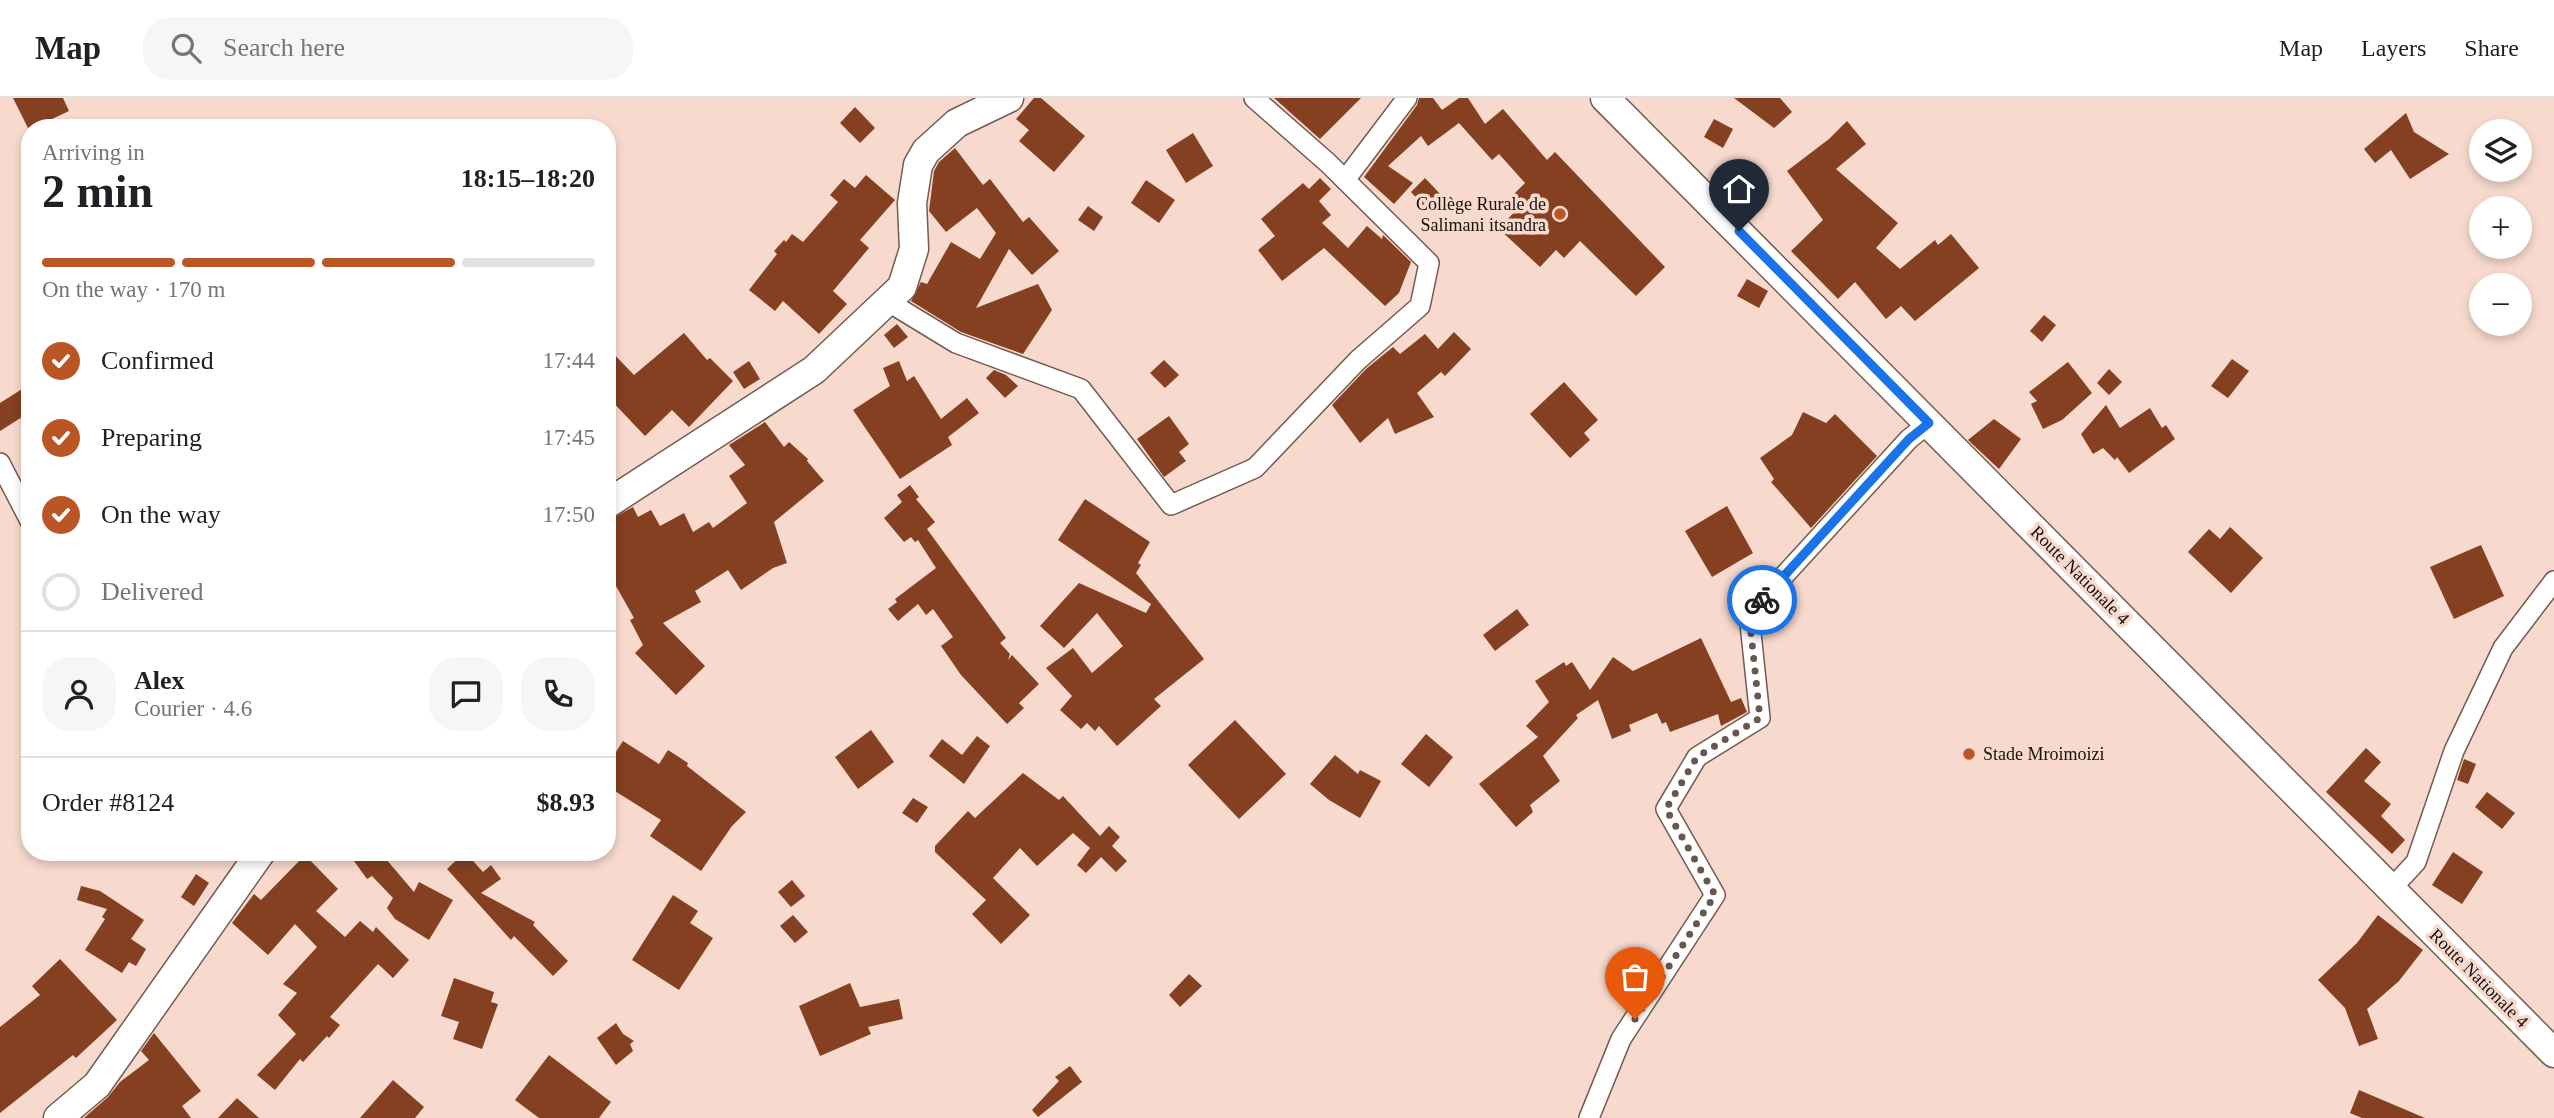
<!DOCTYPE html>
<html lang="en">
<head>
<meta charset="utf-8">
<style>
	body { margin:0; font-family:Georgia,serif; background:#f6f6f6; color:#202124; height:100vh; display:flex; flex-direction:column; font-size:26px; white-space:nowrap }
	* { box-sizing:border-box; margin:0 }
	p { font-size:23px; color:#757577 }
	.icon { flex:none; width:38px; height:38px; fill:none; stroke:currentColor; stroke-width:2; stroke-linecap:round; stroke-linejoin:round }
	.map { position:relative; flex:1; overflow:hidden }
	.details { position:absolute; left:21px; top:21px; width:595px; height:742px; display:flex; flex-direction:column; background:#fff; border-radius:28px; box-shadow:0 4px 10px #0003 }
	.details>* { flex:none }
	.tools { position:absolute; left:2469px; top:21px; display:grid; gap:14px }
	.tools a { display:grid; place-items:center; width:63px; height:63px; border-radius:50%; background:#fff; box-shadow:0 4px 10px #0003; font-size:35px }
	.pin { position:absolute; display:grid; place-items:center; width:60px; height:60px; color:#fff; margin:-72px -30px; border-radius:50% 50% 50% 0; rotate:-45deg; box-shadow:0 0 7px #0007 }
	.pin .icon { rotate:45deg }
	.courier { position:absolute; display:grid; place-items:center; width:70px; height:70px; margin:-35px; border:5px solid #1a73e8; border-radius:50%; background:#fff; color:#222; box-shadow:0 2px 9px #0007 }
	.headline em { font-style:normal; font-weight:600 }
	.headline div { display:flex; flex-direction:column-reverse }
	.headline { display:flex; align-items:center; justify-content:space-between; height:119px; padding:0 21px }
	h1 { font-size:46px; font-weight:600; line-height:52px }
	.bar { display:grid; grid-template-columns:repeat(4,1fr); gap:10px 7px; align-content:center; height:84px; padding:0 21px }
	.bar i { height:9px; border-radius:5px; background:#e0e0e0 }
	.bar .selected { background:#bb5624 }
	.bar p { grid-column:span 4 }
	.line { display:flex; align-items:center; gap:18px; padding:0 21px; border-top:2px solid #e0e0e0 }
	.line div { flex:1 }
	.round { display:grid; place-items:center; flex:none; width:74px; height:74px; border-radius:28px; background:#f6f6f6 }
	ol { padding:0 21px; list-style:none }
	li { display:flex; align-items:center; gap:21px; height:77px }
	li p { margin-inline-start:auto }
	li .icon { padding:7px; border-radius:50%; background:#bb5624; color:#fff; stroke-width:4 }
	li:last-child { color:#757577 }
	li i { width:38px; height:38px; border:4px solid #e0e0e0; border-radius:50% }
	header { display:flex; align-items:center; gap:42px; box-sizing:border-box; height:98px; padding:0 35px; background:#fff; border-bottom:2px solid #e0e0e0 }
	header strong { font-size:33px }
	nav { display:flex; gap:38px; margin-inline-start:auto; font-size:24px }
	.search { width:490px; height:63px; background:#f6f6f6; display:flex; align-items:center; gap:18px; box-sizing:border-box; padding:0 24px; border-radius:28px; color:#757577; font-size:26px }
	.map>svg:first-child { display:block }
	.building { fill:#844020 }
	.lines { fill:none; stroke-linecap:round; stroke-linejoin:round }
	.minor-casing { stroke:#745b51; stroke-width:22 }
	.secondary-casing { stroke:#745b51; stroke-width:31 }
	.minor { stroke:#fff; stroke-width:19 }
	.secondary { stroke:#fff; stroke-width:28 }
	.done { stroke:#675750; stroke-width:7; stroke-dasharray:0 12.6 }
	.route { stroke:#1a73e8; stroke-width:9 }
	.poi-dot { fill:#bb5624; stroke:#f7dacd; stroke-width:2.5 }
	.labels { text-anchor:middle; stroke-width:7; stroke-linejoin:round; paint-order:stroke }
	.poi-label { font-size:18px; fill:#1a100c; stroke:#f7dacd; text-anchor:end }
	.street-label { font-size:18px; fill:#1a100c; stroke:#f7dacd }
</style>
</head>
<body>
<header>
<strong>Map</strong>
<div class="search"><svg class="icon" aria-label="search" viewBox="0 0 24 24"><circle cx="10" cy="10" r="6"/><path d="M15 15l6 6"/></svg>Search here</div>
<nav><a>Map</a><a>Layers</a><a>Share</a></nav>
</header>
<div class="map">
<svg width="2554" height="1020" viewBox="0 0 2554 1020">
	<rect width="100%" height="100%" fill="#f7dacd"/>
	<g class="building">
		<path d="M13 0H63L69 13 29 32Z"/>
		<path d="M1034 0H1041L1085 38 1054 74 1019 43 1029 32 1016 21Z"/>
		<path d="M1274 0H1361L1320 41Z"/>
		<path d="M1419 0H1433L1442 12 1459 0H1468L1485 26 1503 11 1547 62 1555 54 1665 169 1636 198 1580 143 1564 160 1556 152 1540 169 1499 131 1516 112 1507 103 1525 85 1499 56 1492 62 1459 25 1428 48 1421 38 1388 68 1413 85 1394 106 1364 79 1417 7Z"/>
		<path d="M1734 0H1780L1792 14 1774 30Z"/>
		<path d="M855 9 875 30 860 45 840 25Z"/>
		<path d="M2406 15 2414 34 2449 56 2410 81 2391 52 2375 65 2364 51Z"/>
		<path d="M1714 21 1733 31 1723 50 1704 39Z"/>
		<path d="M1847 23 1866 46 1836 71 1898 125 1876 150 1900 171 1935 142 1938 147 1951 136 1979 170 1915 223 1901 208 1886 221 1855 184 1838 201 1791 153 1823 122 1787 73 1829 41Z"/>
		<path d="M1193 35 1213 68 1186 85 1166 52Z"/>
		<path d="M955 50 983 87 990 81 1023 124 1029 119 1059 153 1032 177 1009 151 976 210 1038 186 1052 212 1023 256 961 234 911 203 921 184 927 186 951 144 980 161 996 135 977 110 946 134 929 113 934 73 939 64Z"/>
		<path d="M866 77 895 102 860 142 869 150 833 193 847 206 819 236 783 203 775 213 749 192 777 156 774 153 784 142 786 144 792 136 803 144 838 104 830 97 844 81 855 90Z"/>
		<path d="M1320 80 1331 91 1319 103 1331 117 1322 125 1348 150 1367 128 1382 141 1383 137 1411 164 1399 195 1385 208 1324 150 1282 183 1258 152 1275 138 1261 121 1303 85 1309 91Z"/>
		<path d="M1425 80 1444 100 1429 114 1411 94Z"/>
		<path d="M1146 82 1175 102 1159 125 1131 105Z"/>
		<path d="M1088 108 1103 119 1094 133 1078 122Z"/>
		<path d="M1747 181 1768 193 1759 210 1737 198Z"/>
		<path d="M2044 217 2056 227 2042 244 2030 233Z"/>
		<path d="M897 226 908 239 894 250 884 237Z"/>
		<path d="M1454 234 1471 251 1445 278 1441 274 1417 295 1434 319 1395 336 1388 320 1360 345 1332 307 1366 271 1393 249 1400 256 1425 236 1438 251Z"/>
		<path d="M684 235 707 262 710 260 733 283 689 329 672 312 645 338 607 298V249L634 277Z"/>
		<path d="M2232 261 2249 273 2228 300 2211 288Z"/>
		<path d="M1164 262 1179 277 1165 290 1150 275Z"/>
		<path d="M749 263 760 281 744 291 733 274Z"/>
		<path d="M899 263 907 283 914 278 941 321 967 300 979 315 948 339 952 347 900 381 853 312 890 288 883 270Z"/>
		<path d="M2068 264 2092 295 2062 322 2043 331 2031 306 2037 303 2029 294Z"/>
		<path d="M2109 271 2122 284 2109 297 2097 285Z"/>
		<path d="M994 272 1006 277 1018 288 1005 300 986 280Z"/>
		<path d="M1564 284 1598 322 1584 335 1590 342 1570 360 1530 316Z"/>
		<path d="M30 286V314L0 333V305Z"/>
		<path d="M2106 307 2120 330 2150 310 2162 330 2166 327 2175 341 2129 375 2117 359 2115 362 2103 350 2093 356 2081 336Z"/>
		<path d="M1803 314 1826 325 1835 316 1877 358 1811 430 1771 384 1774 381 1760 360 1792 337Z"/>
		<path d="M1169 318 1189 346 1179 354 1186 363 1164 379 1137 341Z"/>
		<path d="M1994 321 2021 341 1999 371 1968 342Z"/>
		<path d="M765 324 784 349 789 344 808 361 807 363 824 383 774 424 787 465 773 470 741 492 728 472 695 493 701 504 663 525 705 568 676 597 635 555 643 547 630 522 634 520 607 472V423L633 409 638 419 651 412 660 428 684 415 693 434 709 424 713 430 747 405 729 378 745 367 729 347Z"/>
		<path d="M910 387 919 399 916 401 935 424 927 431 1006 540 1000 545 1010 556 1008 562 1012 557 1039 586 1019 605 1024 610 1007 626 961 577 941 548 953 539 933 511 926 517 918 506 898 523 888 511 897 504 895 501 936 470 918 442 915 444 911 439 904 444 884 420 902 404 897 397Z"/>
		<path d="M1085 401 1150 444 1138 465 1141 467 1136 475 1204 561 1154 601 1161 608 1117 648 1099 628 1095 633 1087 625 1081 631 1060 612 1072 598 1046 570 1073 550 1092 575 1123 548 1097 515 1064 550 1040 528 1079 485 1146 515 1151 506 1058 442Z"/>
		<path d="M1727 408 1753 455 1712 479 1685 433Z"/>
		<path d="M2230 429 2263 460 2231 495 2188 454 2209 431 2220 441Z"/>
		<path d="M2481 447 2504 498 2454 521 2430 469Z"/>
		<path d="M1517 511 1529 527 1495 553 1483 537Z"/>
		<path d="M1701 540 1731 604 1741 600 1747 614 1721 628 1718 616 1670 634 1666 624 1662 626 1657 615 1629 627 1631 633 1612 641 1598 602 1576 617 1578 620 1543 658 1560 683 1530 707 1533 714 1516 729 1479 686 1538 639 1526 628 1549 604 1535 583 1564 564 1566 568 1572 564 1590 592 1613 559 1633 573Z"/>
		<path d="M1235 622 1286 676 1239 721 1188 667Z"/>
		<path d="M871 632 894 664 858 691 835 659Z"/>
		<path d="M1426 636 1453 659 1429 689 1401 666Z"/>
		<path d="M977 638 990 648 964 686 929 658 942 641 962 657Z"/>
		<path d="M623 643 659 666 668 652 688 665 687 668 746 714 732 728 701 773 650 738 661 722 607 688V668Z"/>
		<path d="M2366 650 2381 664 2364 683 2391 706 2381 718 2405 742 2392 756 2326 694Z"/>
		<path d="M1335 657 1358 676 1360 672 1381 683 1360 720 1329 702 1310 686Z"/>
		<path d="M2464 661 2476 666 2468 686 2457 682Z"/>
		<path d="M1023 675 1059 702 1063 698 1100 738 1109 728 1120 739 1112 748 1127 763 1116 774 1101 759 1086 775 1077 767 1090 750 1073 735 1037 768 1020 750 993 780 1030 817 1001 846 972 816 986 802 935 754V748L968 713 975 720Z"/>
		<path d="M2487 694 2515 715 2502 731 2475 709Z"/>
		<path d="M913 700 928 709 917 725 902 715Z"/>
		<path d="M366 754H380L414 794 419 784 453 802 429 842 395 821 387 810 393 800 372 778 367 781 354 763Z"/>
		<path d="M465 754 483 774 491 767 501 781 481 795 535 824 533 827 568 863 553 878 514 838 511 842 447 771Z"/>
		<path d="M2453 754 2483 774 2462 806 2432 787Z"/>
		<path d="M305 757 338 791 316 813 345 839 360 823 373 834 376 829 409 862 393 880 378 866 330 919 340 927 329 940 327 938 303 964 300 961 275 992 257 977 296 936 278 917 297 895 283 886 317 849 295 826 268 857 232 825 254 796 261 802Z"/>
		<path d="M196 776 209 785 194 808 181 799Z"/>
		<path d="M792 782 805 798 791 809 778 794Z"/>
		<path d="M81 788 100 793 144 822 131 841 146 851 136 868 129 864 122 875 85 852 105 821 102 819 107 811 77 802Z"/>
		<path d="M673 797 698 813 690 825 713 840 679 892 632 862Z"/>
		<path d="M793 817 808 834 795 845 780 828Z"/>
		<path d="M2378 817 2423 852 2399 883 2367 911 2378 941 2359 948 2345 910 2318 882 2357 845Z"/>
		<path d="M60 861 117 922 76 960 73 957 0 1015V929L40 897 32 888Z"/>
		<path d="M1189 876 1202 888 1180 909 1169 897Z"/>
		<path d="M454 880 494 894 491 904 498 906 482 951 453 941 459 924 441 918Z"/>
		<path d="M850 885 860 909 899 901 903 921 868 929 871 936 820 958 799 908Z"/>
		<path d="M616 925 623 936 634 943 630 946 633 953 616 967 597 940Z"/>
		<path d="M154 935 201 993 182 1008 191 1020H84L108 999 120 984 149 962 141 953Z"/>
		<path d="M549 957 611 1004 599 1020H539L515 1002Z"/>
		<path d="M1070 968 1082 984 1038 1019 1032 1012 1059 983 1055 979Z"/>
		<path d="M393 982 424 1009 415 1020H360Z"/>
		<path d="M2359 992 2425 1020H2362L2350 1015Z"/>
		<path d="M237 1000 259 1020H218Z"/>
	</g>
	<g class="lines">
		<g class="minor-casing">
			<g id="minor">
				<path d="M1345 82 1407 0"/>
				<path d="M887 203 956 245 1081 291 1171 407 1255 370 1358 262 1420 208 1429 165 1328 65 1254 0"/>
				<path d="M0 365 30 423"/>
				<path d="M2391 791 2416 764 2454 653 2503 550 2554 483"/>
				<path d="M1589 1020 1621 941 1715 797 1666 711 1697 659 1760 620 1749 516 1909 341 1929 325"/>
			</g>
		</g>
		<g class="secondary-casing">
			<g id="secondary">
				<path d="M1605 0 2554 955"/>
				<path d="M607 406 814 272 902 189 914 151 912 105 918 67 926 53 957 25 1009 0"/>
				<path d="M58 1020 97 987 261 754"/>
			</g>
		</g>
		<use href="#minor" class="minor"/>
		<use href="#secondary" class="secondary"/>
	</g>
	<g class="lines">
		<path class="done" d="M1635 921 1715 797 1666 711 1697 659 1760 620 1749 516 1762 502"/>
		<path class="route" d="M1739 133 1929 325 1909 341 1762 502"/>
	</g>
	<g class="poi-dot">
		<circle cx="1560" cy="116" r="7"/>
		<circle cx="1969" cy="656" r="7"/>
	</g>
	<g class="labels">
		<g class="poi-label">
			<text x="1546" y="112">Collège Rurale de<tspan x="1546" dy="21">Salimani itsandra</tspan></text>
			<text x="1983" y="662" text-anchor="start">Stade Mroimoizi</text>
		</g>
		<g class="street-label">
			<text transform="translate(2080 477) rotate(45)" y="6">Route Nationale 4</text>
			<text transform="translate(2479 880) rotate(45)" y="6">Route Nationale 4</text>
		</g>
	</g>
</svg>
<div class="tools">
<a><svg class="icon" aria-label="layers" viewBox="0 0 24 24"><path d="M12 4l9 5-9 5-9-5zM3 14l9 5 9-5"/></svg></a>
<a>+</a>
<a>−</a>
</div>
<div class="pin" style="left:1635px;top:921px;background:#ea580c"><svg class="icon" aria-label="bag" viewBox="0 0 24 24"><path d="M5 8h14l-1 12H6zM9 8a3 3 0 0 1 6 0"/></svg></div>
<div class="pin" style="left:1739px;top:133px;background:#1f2937"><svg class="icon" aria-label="home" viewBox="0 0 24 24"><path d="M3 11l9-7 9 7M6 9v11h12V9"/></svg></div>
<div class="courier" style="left:1762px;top:502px"><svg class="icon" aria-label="bike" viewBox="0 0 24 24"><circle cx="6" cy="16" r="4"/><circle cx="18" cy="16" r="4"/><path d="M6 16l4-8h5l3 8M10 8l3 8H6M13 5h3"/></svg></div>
<section class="details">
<div class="headline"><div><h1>2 min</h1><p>Arriving in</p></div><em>18:15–18:20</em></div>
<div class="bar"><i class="selected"></i><i class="selected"></i><i class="selected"></i><i></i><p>On the way · 170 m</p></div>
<ol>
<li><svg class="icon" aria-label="check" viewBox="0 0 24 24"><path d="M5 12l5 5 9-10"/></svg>Confirmed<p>17:44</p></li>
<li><svg class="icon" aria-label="check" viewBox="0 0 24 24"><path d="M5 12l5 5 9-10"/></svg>Preparing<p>17:45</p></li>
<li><svg class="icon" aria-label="check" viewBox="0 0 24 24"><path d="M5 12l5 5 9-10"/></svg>On the way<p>17:50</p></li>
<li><i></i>Delivered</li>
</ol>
<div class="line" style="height:126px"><a class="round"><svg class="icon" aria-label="person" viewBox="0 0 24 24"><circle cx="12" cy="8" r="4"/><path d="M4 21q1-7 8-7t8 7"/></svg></a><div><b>Alex</b><p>Courier · 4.6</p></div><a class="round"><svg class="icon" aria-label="chat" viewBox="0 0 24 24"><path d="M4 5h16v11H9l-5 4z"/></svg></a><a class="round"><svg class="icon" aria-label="phone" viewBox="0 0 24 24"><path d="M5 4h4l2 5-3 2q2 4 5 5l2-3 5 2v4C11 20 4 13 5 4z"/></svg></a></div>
<div class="line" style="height:91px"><div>Order #8124</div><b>$8.93</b></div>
</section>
</div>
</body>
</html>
